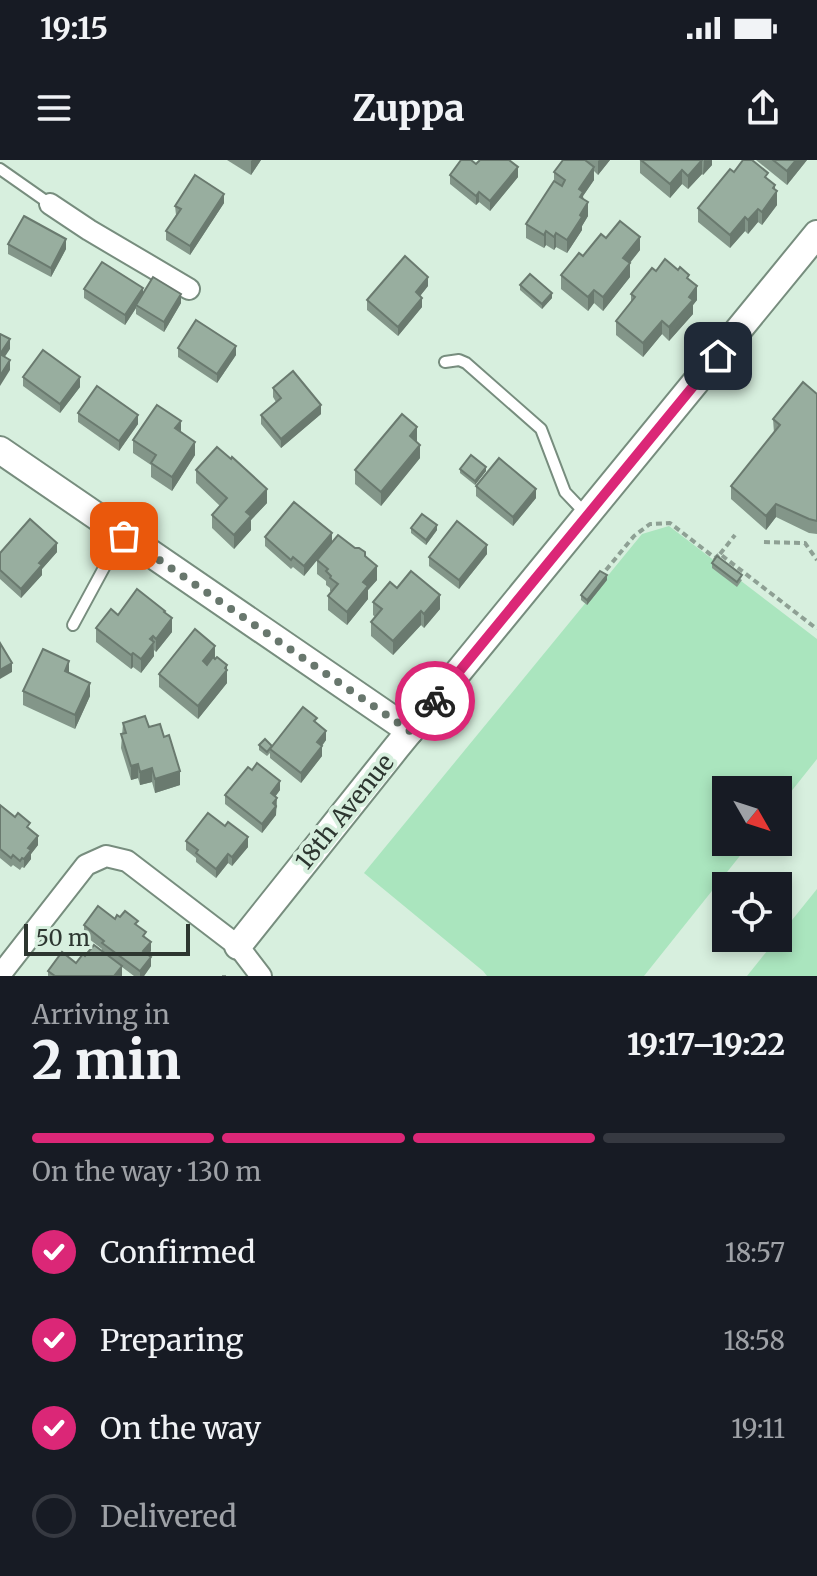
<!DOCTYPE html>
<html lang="en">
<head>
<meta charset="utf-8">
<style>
	body { margin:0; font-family:Merriweather,serif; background:#20242c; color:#f1f3f6; height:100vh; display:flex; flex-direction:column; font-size:30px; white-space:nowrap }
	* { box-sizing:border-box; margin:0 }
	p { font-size:26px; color:#9ea1a6 }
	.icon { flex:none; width:44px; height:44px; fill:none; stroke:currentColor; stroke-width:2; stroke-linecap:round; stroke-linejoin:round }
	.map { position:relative; height:816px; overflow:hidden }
	.drawer { display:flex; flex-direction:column; background:#171b24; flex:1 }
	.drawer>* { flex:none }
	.needle { width:52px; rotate:129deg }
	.buttons { position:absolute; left:712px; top:616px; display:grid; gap:16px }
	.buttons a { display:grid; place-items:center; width:80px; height:80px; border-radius:0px; background:#171b24; box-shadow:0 4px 12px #0003; font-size:40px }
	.scale { position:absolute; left:24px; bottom:20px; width:166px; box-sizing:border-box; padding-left:8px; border:4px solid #2d3630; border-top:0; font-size:22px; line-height:28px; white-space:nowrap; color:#2d3630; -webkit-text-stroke:6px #d7efde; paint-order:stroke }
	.pin { position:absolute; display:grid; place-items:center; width:68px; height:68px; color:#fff; margin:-34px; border-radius:16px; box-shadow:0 4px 12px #0006 }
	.courier { position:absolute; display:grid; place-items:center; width:80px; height:80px; margin:-40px; border:6px solid #db2777; border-radius:50%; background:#fff; color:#222; box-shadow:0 2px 10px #0007 }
	.overview em { font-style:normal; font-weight:800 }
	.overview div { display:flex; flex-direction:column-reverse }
	.overview { display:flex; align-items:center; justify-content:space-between; height:136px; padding:0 32px }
	h1 { font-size:52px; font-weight:800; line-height:60px }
	.bar { display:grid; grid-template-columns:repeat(4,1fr); gap:12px 8px; align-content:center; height:96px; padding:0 32px }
	.bar i { height:10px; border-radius:6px; background:#363941 }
	.bar .current { background:#db2777 }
	.bar p { grid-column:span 4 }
	ol { padding:0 32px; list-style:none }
	li { display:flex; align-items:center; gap:24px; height:88px }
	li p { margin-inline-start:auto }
	li .icon { padding:8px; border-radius:50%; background:#db2777; color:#fff; stroke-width:4 }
	li:last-child { color:#9ea1a6 }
	li i { width:44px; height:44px; border:4px solid #363941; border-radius:50% }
	.status { display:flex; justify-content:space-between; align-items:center; height:56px; padding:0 40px; background:#171b24; direction:ltr }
	.status svg { height:22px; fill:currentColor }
	header { display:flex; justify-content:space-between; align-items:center; height:104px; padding:0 32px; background:#171b24; font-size:36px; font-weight:800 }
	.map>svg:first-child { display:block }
	.garden { fill:#aae5be }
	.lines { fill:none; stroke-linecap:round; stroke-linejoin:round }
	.service-casing { stroke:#778d7e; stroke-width:14 }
	.minor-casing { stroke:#778d7e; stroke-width:24 }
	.tertiary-casing { stroke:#778d7e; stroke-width:30 }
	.path { stroke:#8ea094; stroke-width:4; stroke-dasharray:6 4; stroke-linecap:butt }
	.service { stroke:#fff; stroke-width:10 }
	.minor { stroke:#fff; stroke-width:20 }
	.tertiary { stroke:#fff; stroke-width:26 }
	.wall { fill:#839689 }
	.shaded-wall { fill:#6a7a6f }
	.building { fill:#98ae9f; stroke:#6a7a6f; stroke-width:2 }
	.done { stroke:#68776d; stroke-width:8; stroke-dasharray:0 14.4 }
	.route { stroke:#db2777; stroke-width:10 }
	.labels { text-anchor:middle; stroke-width:8; stroke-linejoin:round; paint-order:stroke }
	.street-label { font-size:24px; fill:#2d3630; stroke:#d7efde }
</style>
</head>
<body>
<div class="status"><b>19:15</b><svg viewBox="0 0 49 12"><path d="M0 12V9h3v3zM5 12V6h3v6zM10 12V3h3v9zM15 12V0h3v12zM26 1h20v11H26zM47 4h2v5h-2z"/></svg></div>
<header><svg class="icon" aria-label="menu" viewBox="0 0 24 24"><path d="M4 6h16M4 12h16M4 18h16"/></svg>Zuppa<svg class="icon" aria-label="share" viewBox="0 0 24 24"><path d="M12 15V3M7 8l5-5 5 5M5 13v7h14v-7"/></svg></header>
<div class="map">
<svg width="817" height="816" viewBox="0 0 817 816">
	<rect width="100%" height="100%" fill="#d7efde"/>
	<g class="garden">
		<path d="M669 366 817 479V599L778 648V630H726V682H751L644 816H487L483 811 364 713 642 374Z"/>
		<path d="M817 729V816H747Z"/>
	</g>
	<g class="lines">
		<g class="service-casing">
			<g id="service">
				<path d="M0 9 50 44"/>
				<path d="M445 202 459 200 466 203 541 269 565 332 586 354"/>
				<path d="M73 465 106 404 124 376"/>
			</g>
		</g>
		<g class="minor-casing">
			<g id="minor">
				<path d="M50 44 89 70 189 129"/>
				<path d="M0 815 86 705 106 696 127 701 238 786 261 816"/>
			</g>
		</g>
		<g class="tertiary-casing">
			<g id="tertiary">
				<path d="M0 290 410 571"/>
				<path d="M238 786 396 588 817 74"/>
			</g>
		</g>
		<g class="path">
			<path d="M764 382 805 383 817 400"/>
			<path d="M720 394 735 375"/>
			<path d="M606 410 634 376 650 364 670 363 715 398 720 394 817 469"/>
			<path d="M224 816V815"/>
		</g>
		<use href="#service" class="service"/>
		<use href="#minor" class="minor"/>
		<use href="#tertiary" class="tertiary"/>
	</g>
	<g class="wall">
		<path d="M227 0H261L251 15Z"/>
		<path d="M563 0H610L598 15 594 11V20L583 36 588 56 582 66V70L567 93 556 87 554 90 546 85 544 88 526 78V64L554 21V12Z"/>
		<path d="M640 0H712V5L703 15 702 14 688 29 682 24 670 38 640 13Z"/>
		<path d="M756 0H807L787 25Z"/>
		<path d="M476 4 518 17 490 51 479 42 476 45 450 24V15Z"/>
		<path d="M734 12 768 19 775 30 777 45 762 65 758 62 748 74 745 71 730 88 698 62V48Z"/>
		<path d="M224 43 190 95 166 80V71L176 55 175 46Z"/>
		<path d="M606 78 640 90 630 103V117L603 151 594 143 588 151 561 129V115Z"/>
		<path d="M8 84 66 89 51 117 8 94Z"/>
		<path d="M689 119 697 140 693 145V154L669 181 662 174 643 197 616 175V161L631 143V134Z"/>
		<path d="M520 125 552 138 542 149 520 130Z"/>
		<path d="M428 126 420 136 422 147 398 176 367 150V140Z"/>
		<path d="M84 129 143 133 181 143 164 172 136 154V148L125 165 84 138Z"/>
		<path d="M178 188 236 195 217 223 178 197Z"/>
		<path d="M23 217 80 227 60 253 23 226Z"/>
		<path d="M273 228 321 254 281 288 261 264V255L276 242 273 237Z"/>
		<path d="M817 234V374L809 373 776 357 766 370 731 339V326L774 273 773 259Z"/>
		<path d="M78 253 138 264 119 291 78 262Z"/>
		<path d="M181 272 195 295 172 331 151 317V305L133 293V280Z"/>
		<path d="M416 281 420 298 381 346 355 324V310L417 281Z"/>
		<path d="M460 309 486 311 475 325 460 313Z"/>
		<path d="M196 310 267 343 251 360V370L234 389 212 368V355L220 346 196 323Z"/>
		<path d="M476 326 536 338 513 366 476 336Z"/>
		<path d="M411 368 437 370 426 385 411 373Z"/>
		<path d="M265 377 332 382 304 416 293 407 291 409 265 386Z"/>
		<path d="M57 392 42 409V415L21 438 0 419V393Z"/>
		<path d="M487 394 459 429 429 406V397Z"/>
		<path d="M365 396 377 420 368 430V439L347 465 328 450V436L331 432 330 431V428L326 425V421L317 414V400Z"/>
		<path d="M712 403 742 420 737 427 712 408Z"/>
		<path d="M607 420 587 445 581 440V435Z"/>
		<path d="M397 428 440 449 424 468 421 465 393 495 371 476V462L375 457 373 455V442Z"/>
		<path d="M165 453 172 472 156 492 154 490V496L141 513 133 507 131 509 96 482V468L118 455Z"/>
		<path d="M215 486V499L227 509V523L198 559 159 527V514Z"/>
		<path d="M69 513 90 536 75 569 23 545V531Z"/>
		<path d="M123 563 149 567 180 625 155 633 152 622 140 625 138 618 131 620 121 588Z"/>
		<path d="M317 564 326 580 322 586V596L301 623 270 598V593L267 596 259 590V585L272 586Z"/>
		<path d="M280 630 275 637 277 647 276 649V655L262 673 225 644V635Z"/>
		<path d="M0 645 30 670 38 685 31 694V699L24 708 22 707 20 710 13 705 11 707 0 698Z"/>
		<path d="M186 681 248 687 232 706 228 703 216 718 196 702V698L186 690Z"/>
		<path d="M115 759 138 766 146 778 151 791 148 794 151 806 144 816H134L122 807V816H48V811L76 803 85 796 102 791V789L84 775V765Z"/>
	</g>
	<g class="shaded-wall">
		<path d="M252 0H261L251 15V1Z"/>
		<path d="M599 0H610L598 15V1Z"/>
		<path d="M702 0V14L688 29V16Z"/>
		<path d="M704 0H712V5L703 15Z"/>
		<path d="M796 0H807L787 25V11Z"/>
		<path d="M518 7V17L490 51V41Z"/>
		<path d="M594 7V20L583 36V45L579 29Z"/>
		<path d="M682 10V24L670 38V24Z"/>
		<path d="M775 25V33L777 31V45L762 65V52Z"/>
		<path d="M479 32V42L476 45V36Z"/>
		<path d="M224 34V43L190 95V86Z"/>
		<path d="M588 42V56L582 66V70L567 93V80Z"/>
		<path d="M758 49V62L748 74V60Z"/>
		<path d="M745 57V71L730 88V75Z"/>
		<path d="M546 71V85L544 88V75Z"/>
		<path d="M556 73V87L554 90V77Z"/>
		<path d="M640 77V90L623 111V98Z"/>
		<path d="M66 79V89L51 117V108Z"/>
		<path d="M630 103V117L603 151V137Z"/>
		<path d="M428 117V126L416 141V132Z"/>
		<path d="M697 126V140L693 145V154L669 181V167Z"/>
		<path d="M143 128V138L136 145V148L125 165V155Z"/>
		<path d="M594 130V143L588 151V137Z"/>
		<path d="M552 133V138L542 149V144Z"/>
		<path d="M181 134V143L164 172V162Z"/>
		<path d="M422 138V147L398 176V167Z"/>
		<path d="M662 161V174L643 197V183Z"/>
		<path d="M10 179V189L0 204V194Z"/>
		<path d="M236 186V195L217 223V214Z"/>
		<path d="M10 200V210L0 226V216Z"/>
		<path d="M80 217V227L60 253V244Z"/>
		<path d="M321 245V254L281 288V279Z"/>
		<path d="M138 255V264L119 291V281Z"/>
		<path d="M181 261V274L175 268Z"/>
		<path d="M417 267V281L410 289V276Z"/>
		<path d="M195 282V295L172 331V317Z"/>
		<path d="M420 285V298L381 346V332Z"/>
		<path d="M486 307V311L475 325V321Z"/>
		<path d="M267 329V343L251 360V370L234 389V375L246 352Z"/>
		<path d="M536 329V338L513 366V357Z"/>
		<path d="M776 344V357L766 370V356Z"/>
		<path d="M437 365V370L426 385V380Z"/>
		<path d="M332 373V382L304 416V406Z"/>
		<path d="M57 383V392L42 409V415L21 438V429L39 403Z"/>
		<path d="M487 385V394L459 429V420Z"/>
		<path d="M377 406V420L368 430V439L347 465V452L363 422Z"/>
		<path d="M607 415V420L587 445V440Z"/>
		<path d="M440 435V449L424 468V454Z"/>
		<path d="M421 451V465L393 495V481Z"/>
		<path d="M172 458V472L156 492V479Z"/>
		<path d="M153 476 154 496 141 513V499Z"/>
		<path d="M215 486V500L203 515V501Z"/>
		<path d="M133 493V507L131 509V495Z"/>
		<path d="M69 501V515L65 511Z"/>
		<path d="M12 503V512L0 519V510Z"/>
		<path d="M227 505V523L198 559V546Z"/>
		<path d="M90 523V536L75 569V555Z"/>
		<path d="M326 571V580L317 592V582Z"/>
		<path d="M322 586V596L301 623V613Z"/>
		<path d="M138 604V618L131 620V606Z"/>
		<path d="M152 608V622L140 625V612Z"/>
		<path d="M180 611V625L155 633V619Z"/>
		<path d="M280 621V630L271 642V633Z"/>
		<path d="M277 638 276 655 262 673V664Z"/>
		<path d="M38 676V685L31 694V699L24 708V699L28 688Z"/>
		<path d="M248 677V687L232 706V697Z"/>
		<path d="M228 694V703L216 718V709Z"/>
		<path d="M151 782V791L143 800V791Z"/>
		<path d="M151 797V806L144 816H140V811Z"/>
		<path d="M122 806V816H114Z"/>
	</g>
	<g class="building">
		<path d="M461 0H471L476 4 480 0H509L518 7 490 41 479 32 476 36 450 15Z"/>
		<path d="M563 0H585L594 7 579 29 583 32 580 37 588 42 580 55 582 57 567 80 556 73 554 77 546 71 544 75 526 64 554 21 562 26 565 20 554 12Z"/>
		<path d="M641 0H702L688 16 682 10 670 24Z"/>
		<path d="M743 0H752L768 13 765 17 775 25 773 28 777 31 762 52 758 49 748 60 745 57 730 75 698 48 730 9 734 12Z"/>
		<path d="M773 0H796L787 11Z"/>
		<path d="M195 15 224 34 190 86 166 71 181 49 175 46Z"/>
		<path d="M24 56 66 79 51 108 8 84Z"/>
		<path d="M620 61 640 77 623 98 630 103 603 137 594 130 588 137 561 115 579 93 583 96 601 74 606 78Z"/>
		<path d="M405 96 428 117 416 132 422 138 398 167 367 140Z"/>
		<path d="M665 99 678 110 680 107 689 115 687 118 697 126 689 137 693 140 669 167 662 161 643 183 616 161 635 137 631 134 652 108 656 111Z"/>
		<path d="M102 102 143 128 125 155 84 129Z"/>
		<path d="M530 114 552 133 542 144 520 125Z"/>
		<path d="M153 117 181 134 164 162 136 145Z"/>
		<path d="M196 160 236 186 217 214 178 188Z"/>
		<path d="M0 174 10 179 0 194 10 200 0 216Z"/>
		<path d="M43 190 80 217 60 244 23 217Z"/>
		<path d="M293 211 321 245 281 279 261 255 281 238 273 228Z"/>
		<path d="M803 222 817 234V361L809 359 776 344 766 356 731 326 780 265 773 259Z"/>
		<path d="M97 226 138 255 119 281 78 253Z"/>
		<path d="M157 245 181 261 175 268 195 282 172 317 151 303 156 295 133 280Z"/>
		<path d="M402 254 417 267 410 276 420 285 381 332 355 310Z"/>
		<path d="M217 287 231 299 232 297 267 329 246 352 251 356 234 375 212 355 227 338 196 310Z"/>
		<path d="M471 295 486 307 475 321 460 309Z"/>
		<path d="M499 298 536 329 513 357 476 326Z"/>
		<path d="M294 342 332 373 304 406 293 397 291 400 265 377Z"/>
		<path d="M422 354 437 365 426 380 411 368Z"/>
		<path d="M30 359 57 383 39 403 42 405 21 429 0 410V393Z"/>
		<path d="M457 361 487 385 459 420 429 397Z"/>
		<path d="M338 375 355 388H359L365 392V396L377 406 363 422 368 426 347 452 328 436 338 424 330 418 331 416 326 411 328 409 317 400Z"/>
		<path d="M717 396 742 415 737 422 712 403Z"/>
		<path d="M411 411 440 435 424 454 421 451 393 481 371 462 382 449 373 442 390 422 397 428Z"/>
		<path d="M600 411 607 415 587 440 581 435Z"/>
		<path d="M137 429 165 451 164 452 172 458 156 479 153 476 150 479 154 482 141 499 133 493 131 495 96 468 111 449 118 455Z"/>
		<path d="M195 469 215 486 203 501 207 505 213 497 215 499 217 497 227 505 225 508 227 510 198 546 159 514Z"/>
		<path d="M0 483 12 503 0 510Z"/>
		<path d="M43 489 69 501 65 511 90 523 75 555 23 531Z"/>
		<path d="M303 547 317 558 314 561 326 571 317 582 322 586 301 613 270 589Z"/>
		<path d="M145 556 149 567 160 564 164 577 169 575 180 611 155 619 152 608 140 612 138 604 131 606 121 574 126 573 123 563Z"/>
		<path d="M265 579 272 586 267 592 259 585Z"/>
		<path d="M257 603 280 621 271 633 277 638 273 643 276 646 262 664 225 635 248 607 252 610Z"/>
		<path d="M0 645 15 657 18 653 30 663 27 667 38 676 28 688 31 690 24 699 22 698 20 701 13 695 11 698 0 689Z"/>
		<path d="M208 653 225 666 228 662 248 677 232 697 228 694 216 709 196 693 198 690 186 681Z"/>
		<path d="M98 746 115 759 117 755 120 757 125 751 138 761 135 764 146 772 143 776 151 782 143 791 151 797 140 811 102 783 104 781 84 765Z"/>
		<path d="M94 785 122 806 114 816H55L48 811 62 792 76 803 83 794 85 796Z"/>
	</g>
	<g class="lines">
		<path class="done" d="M124 376 410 571 435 541"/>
		<path class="route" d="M435 541 718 196"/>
	</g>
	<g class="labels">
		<g class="street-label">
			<text transform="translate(345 652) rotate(-51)" y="8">18th Avenue</text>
		</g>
	</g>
</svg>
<div class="buttons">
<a><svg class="needle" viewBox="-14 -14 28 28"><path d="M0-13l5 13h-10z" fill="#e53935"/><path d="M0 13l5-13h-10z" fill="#9ea1a6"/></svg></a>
<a><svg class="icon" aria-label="locate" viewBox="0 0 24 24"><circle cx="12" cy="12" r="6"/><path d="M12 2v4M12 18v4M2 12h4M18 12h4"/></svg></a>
</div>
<div class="scale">50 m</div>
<div class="pin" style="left:124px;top:376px;background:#ea580c"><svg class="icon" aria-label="bag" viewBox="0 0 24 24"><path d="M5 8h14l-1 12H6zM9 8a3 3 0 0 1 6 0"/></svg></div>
<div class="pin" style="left:718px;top:196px;background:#1f2937"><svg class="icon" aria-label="home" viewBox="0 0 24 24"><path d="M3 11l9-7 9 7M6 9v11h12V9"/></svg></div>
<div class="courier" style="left:435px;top:541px"><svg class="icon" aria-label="bike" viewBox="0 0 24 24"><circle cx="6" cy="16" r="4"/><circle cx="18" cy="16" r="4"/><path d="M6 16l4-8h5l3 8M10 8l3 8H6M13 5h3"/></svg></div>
</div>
<section class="drawer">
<div class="overview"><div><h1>2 min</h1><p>Arriving in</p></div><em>19:17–19:22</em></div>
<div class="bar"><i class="current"></i><i class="current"></i><i class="current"></i><i></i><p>On the way · 130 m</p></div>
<ol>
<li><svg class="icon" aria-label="check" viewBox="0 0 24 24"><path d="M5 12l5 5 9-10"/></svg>Confirmed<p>18:57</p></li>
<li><svg class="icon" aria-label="check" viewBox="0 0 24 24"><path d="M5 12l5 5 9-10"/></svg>Preparing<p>18:58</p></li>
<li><svg class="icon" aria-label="check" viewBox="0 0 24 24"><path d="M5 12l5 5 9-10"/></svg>On the way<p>19:11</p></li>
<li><i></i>Delivered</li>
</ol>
</section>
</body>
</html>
